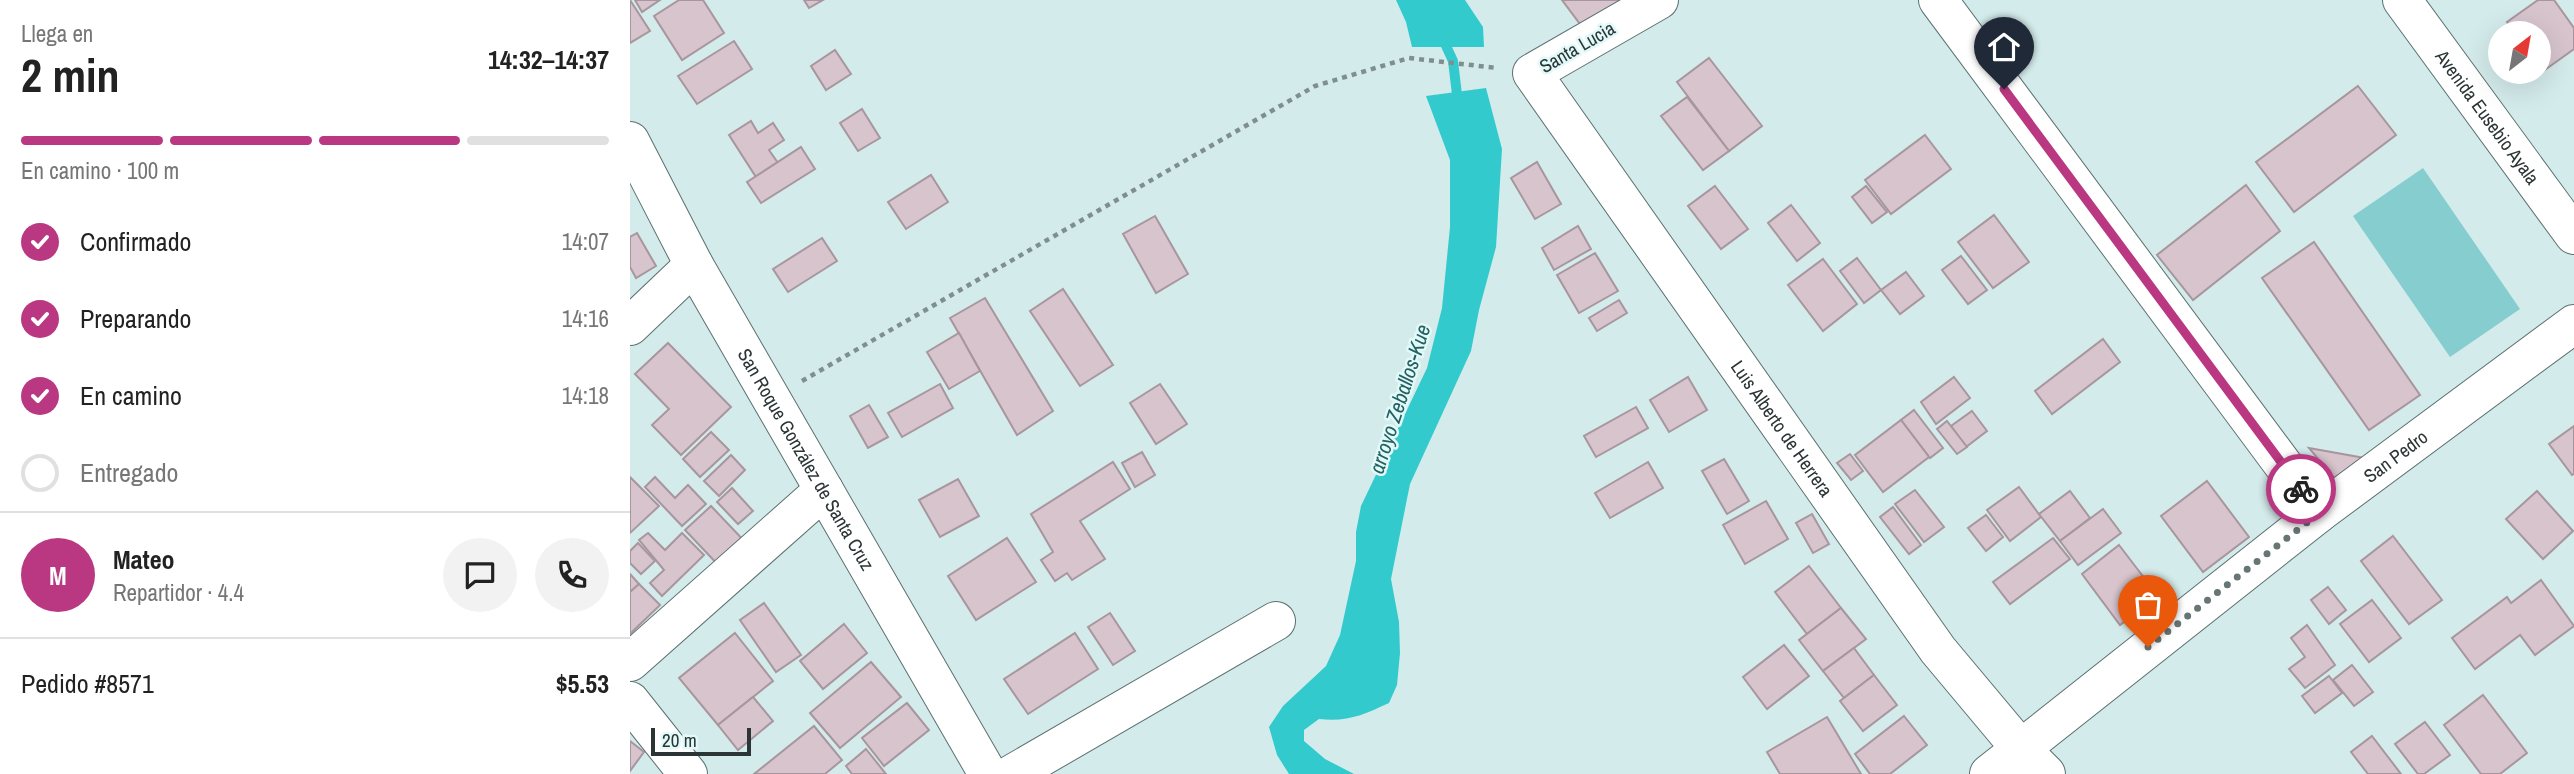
<!DOCTYPE html>
<html lang="es">
<head>
<meta charset="utf-8">
<style>
	body { margin:0; font-family:"Archivo Narrow",sans-serif; background:#f2f2f2; color:#222; height:100vh; display:flex; flex-direction:column; font-size:26px; white-space:nowrap }
	* { box-sizing:border-box; margin:0 }
	p { font-size:23px; color:#767676 }
	.icon { flex:none; width:38px; height:38px; fill:none; stroke:currentColor; stroke-width:2; stroke-linecap:round; stroke-linejoin:round }
	.map { position:relative; flex:1; overflow:hidden }
	.panel { display:flex; flex-direction:column; background:#fff; width:630px }
	.panel>* { flex:none }
	.needle { width:46px; rotate:31deg }
	.buttons { position:absolute; left:1858px; top:21px; display:grid; gap:14px }
	.buttons a { display:grid; place-items:center; width:63px; height:63px; border-radius:50%; background:#fff; box-shadow:0 7px 28px #0002; font-size:35px }
	.scale { position:absolute; left:21px; bottom:18px; width:100px; box-sizing:border-box; padding-left:7px; border:4px solid #2c3535; border-top:0; font-size:19px; line-height:24px; white-space:nowrap; color:#2c3535; -webkit-text-stroke:5px #e1f9f9; paint-order:stroke }
	.pin { position:absolute; display:grid; place-items:center; width:60px; height:60px; color:#fff; margin:-72px -30px; border-radius:50% 50% 50% 0; rotate:-45deg; box-shadow:0 0 7px #0007 }
	.pin .icon { rotate:45deg }
	.courier { position:absolute; display:grid; place-items:center; width:70px; height:70px; margin:-35px; border:5px solid #ba3881; border-radius:50%; background:#fff; color:#222; box-shadow:0 2px 9px #0007 }
	.summary em { font-style:normal; font-weight:700 }
	.summary div { display:flex; flex-direction:column-reverse }
	.summary { display:flex; align-items:center; justify-content:space-between; height:119px; padding:0 21px }
	h1 { font-size:46px; font-weight:700; line-height:52px }
	.bar { display:grid; grid-template-columns:repeat(4,1fr); gap:10px 7px; align-content:center; height:84px; padding:0 21px }
	.bar i { height:9px; border-radius:5px; background:#e0e0e0 }
	.bar .on { background:#ba3881 }
	.bar p { grid-column:span 4 }
	.line { display:flex; align-items:center; gap:18px; padding:0 21px; border-top:2px solid #e0e0e0 }
	.line div { flex:1 }
	.round { display:grid; place-items:center; flex:none; width:74px; height:74px; border-radius:37px; background:#f2f2f2 }
	ol { padding:0 21px; list-style:none }
	li { display:flex; align-items:center; gap:21px; height:77px }
	li p { margin-inline-start:auto }
	li .icon { padding:7px; border-radius:50%; background:#ba3881; color:#fff; stroke-width:4 }
	li:last-child { color:#767676 }
	li i { width:38px; height:38px; border:4px solid #e0e0e0; border-radius:50% }
	main { display:flex; flex:1; min-height:0 }
	.map>svg:first-child { display:block }
	.grass { fill:#85cdce }
	.water { fill:#32cacd }
	.lines { fill:none; stroke-linecap:round; stroke-linejoin:round }
	.stream { stroke:#32cacd; stroke-width:10 }
	.building { fill:#d7c4cc; stroke:#a8969e; stroke-width:2 }
	.minor-casing { stroke:#5c7070; stroke-width:40 }
	.path { stroke:#7f8f8f; stroke-width:4.5; stroke-dasharray:5 5; stroke-linecap:butt }
	.minor { stroke:#fff; stroke-width:38 }
	.done { stroke:#677575; stroke-width:7; stroke-dasharray:0 12.6 }
	.route { stroke:#ba3881; stroke-width:9 }
	.labels { text-anchor:middle; stroke-width:5; stroke-linejoin:round; paint-order:stroke }
	.street-label { font-size:19px; fill:#2c3535; stroke:#e1f9f9 }
	.water-label { font-size:21px; font-style:italic; fill:#256061; stroke:#e1f9f9 }
</style>
</head>
<body>
<main>
<section class="panel">
<div class="summary"><div><h1>2 min</h1><p>Llega en</p></div><em>14:32–14:37</em></div>
<div class="bar"><i class="on"></i><i class="on"></i><i class="on"></i><i></i><p>En camino · 100 m</p></div>
<ol>
<li><svg class="icon" aria-label="check" viewBox="0 0 24 24"><path d="M5 12l5 5 9-10"/></svg>Confirmado<p>14:07</p></li>
<li><svg class="icon" aria-label="check" viewBox="0 0 24 24"><path d="M5 12l5 5 9-10"/></svg>Preparando<p>14:16</p></li>
<li><svg class="icon" aria-label="check" viewBox="0 0 24 24"><path d="M5 12l5 5 9-10"/></svg>En camino<p>14:18</p></li>
<li><i></i>Entregado</li>
</ol>
<div class="line" style="height:126px"><b class="round" style="background:#ba3881;color:#fff">M</b><div><b>Mateo</b><p>Repartidor · 4.4</p></div><a class="round"><svg class="icon" aria-label="chat" viewBox="0 0 24 24"><path d="M4 5h16v11H9l-5 4z"/></svg></a><a class="round"><svg class="icon" aria-label="phone" viewBox="0 0 24 24"><path d="M5 4h4l2 5-3 2q2 4 5 5l2-3 5 2v4C11 20 4 13 5 4z"/></svg></a></div>
<div class="line" style="height:91px"><div>Pedido #8571</div><b>$5.53</b></div>
</section>
<div class="map">
<svg width="1944" height="774" viewBox="0 0 1944 774">
	<rect width="100%" height="100%" fill="#d4ebeb"/>
	<path class="grass" d="M1793 168 1890 309 1820 357 1723 216Z"/>
	<g class="water">
		<path d="M766 0H835L853 27 854 47H782L776 22Z"/>
		<path d="M856 88 872 149 866 247 849 310 841 351 780 484 761 579 769 622 770 653 767 685 759 703C733 715 718 722 689 719L674 730V741L695 759 724 774H659L647 755 639 727 653 706 696 666 710 635 726 561V532L731 506 797 368 812 308 820 227V160L796 96Z"/>
	</g>
	<g class="lines">
		<path class="stream" d="M812 37 823 61 828 103"/>
	</g>
	<g class="building">
		<path d="M0 0 20 31 0 43Z"/>
		<path d="M5 0H30L12 12Z"/>
		<path d="M49 0H73L94 33 52 60 24 16Z"/>
		<path d="M174 0H193L179 8Z"/>
		<path d="M932 0H991L953 28Z"/>
		<path d="M1908 0H1924L1944 28V49L1912 72 1909 69V33H1885L1877 22Z"/>
		<path d="M104 41 122 69 67 104 48 76Z"/>
		<path d="M205 50 221 74 196 90 181 66Z"/>
		<path d="M1079 58 1132 126 1099 151 1047 82Z"/>
		<path d="M1728 86 1766 135 1664 212 1626 162Z"/>
		<path d="M1057 97 1099 151 1073 170 1031 116Z"/>
		<path d="M232 109 250 138 228 151 210 123Z"/>
		<path d="M121 121 128 133 143 123 154 140 139 150 148 163 126 177 99 135Z"/>
		<path d="M1295 135 1321 169 1261 214 1235 180Z"/>
		<path d="M171 147 185 169 131 203 117 182Z"/>
		<path d="M907 162 931 204 905 219 881 178Z"/>
		<path d="M301 175 318 202 276 229 258 202Z"/>
		<path d="M1616 185 1650 231 1563 300 1527 255Z"/>
		<path d="M1085 186 1118 229 1091 249 1058 206Z"/>
		<path d="M1236 186 1257 212 1242 223 1222 197Z"/>
		<path d="M1161 205 1190 243 1167 261 1138 223Z"/>
		<path d="M1364 215 1399 262 1363 288 1328 242Z"/>
		<path d="M525 216 558 274 526 293 493 234Z"/>
		<path d="M948 226 961 249 924 270 912 248Z"/>
		<path d="M7 233 26 266 6 278 0 267V237Z"/>
		<path d="M192 238 207 261 158 292 143 269Z"/>
		<path d="M1684 242 1790 395 1739 430 1632 278Z"/>
		<path d="M965 253 988 291 949 313 927 275Z"/>
		<path d="M1331 256 1357 290 1338 304 1312 270Z"/>
		<path d="M1227 258 1251 290 1234 303 1210 271Z"/>
		<path d="M1193 259 1227 304 1193 331 1158 285Z"/>
		<path d="M1276 272 1294 296 1270 314 1251 290Z"/>
		<path d="M433 289 483 365 450 386 400 311Z"/>
		<path d="M355 298 423 411 387 435 320 318Z"/>
		<path d="M989 300 997 313 967 331 959 318Z"/>
		<path d="M329 333 350 371 319 389 297 352Z"/>
		<path d="M1473 339 1490 362 1422 414 1405 391Z"/>
		<path d="M38 343 101 407 51 455 22 425 39 409 5 374Z"/>
		<path d="M1058 377 1077 410 1039 432 1020 400Z"/>
		<path d="M1324 377 1340 398 1306 424 1291 402Z"/>
		<path d="M310 384 323 408 272 437 258 413Z"/>
		<path d="M530 384 557 424 526 444 500 403Z"/>
		<path d="M239 405 258 437 238 448 220 416Z"/>
		<path d="M1006 407 1018 428 966 457 954 436Z"/>
		<path d="M1284 410 1313 448 1300 458 1271 420Z"/>
		<path d="M1342 411 1357 431 1336 447 1321 426Z"/>
		<path d="M1271 420 1299 457 1253 492 1225 455Z"/>
		<path d="M1317 421 1337 447 1327 454 1307 429Z"/>
		<path d="M1944 426V474L1942 475 1919 444Z"/>
		<path d="M81 432 99 450 70 477 53 459Z"/>
		<path d="M1679 448 1740 459 1714 490Z"/>
		<path d="M512 452 525 475 505 487 492 463Z"/>
		<path d="M1220 454 1233 471 1221 480 1207 463Z"/>
		<path d="M101 455 115 470 89 496 74 481Z"/>
		<path d="M1094 459 1119 501 1097 514 1072 471Z"/>
		<path d="M483 462 500 489 450 521 475 559 442 580 437 573 425 581 411 560 423 552 401 514Z"/>
		<path d="M1018 462 1033 488 980 518 965 493Z"/>
		<path d="M0 477 29 506 0 533Z"/>
		<path d="M25 477 45 498 58 485 76 504 52 526 15 487Z"/>
		<path d="M328 479 349 516 310 537 289 500Z"/>
		<path d="M1577 481 1619 537 1573 572 1531 516Z"/>
		<path d="M1389 487 1411 517 1380 541 1357 510Z"/>
		<path d="M102 488 123 511 108 524 87 502Z"/>
		<path d="M1285 490 1314 527 1294 542 1265 504Z"/>
		<path d="M1440 491 1460 518 1430 541 1409 514Z"/>
		<path d="M1907 491 1943 531 1913 559 1876 519Z"/>
		<path d="M1136 501 1158 539 1115 564 1093 525Z"/>
		<path d="M81 506 119 546 93 570 55 530Z"/>
		<path d="M1263 507 1291 545 1279 554 1250 517Z"/>
		<path d="M1473 509 1491 533 1448 565 1430 541Z"/>
		<path d="M1182 514 1199 544 1183 553 1166 523Z"/>
		<path d="M1356 515 1373 537 1356 551 1338 528Z"/>
		<path d="M18 533 35 550 52 533 74 555 32 596 20 583 34 570 9 540Z"/>
		<path d="M1763 536 1812 600 1779 624 1731 561Z"/>
		<path d="M377 538 406 582 346 620 318 576Z"/>
		<path d="M1423 538 1440 559 1380 604 1363 582Z"/>
		<path d="M8 543 25 561 11 574 0 563V551Z"/>
		<path d="M1489 545 1528 596 1490 625 1452 574Z"/>
		<path d="M1179 566 1211 608 1177 634 1145 592Z"/>
		<path d="M0 574 9 584 0 592Z"/>
		<path d="M1911 580 1944 626 1905 655 1890 635 1845 669 1822 638 1877 597 1881 603Z"/>
		<path d="M9 584 30 605 0 634V592Z"/>
		<path d="M1698 587 1716 610 1699 624 1681 600Z"/>
		<path d="M1742 600 1771 638 1739 662 1710 624Z"/>
		<path d="M134 603 171 655 146 672 110 620Z"/>
		<path d="M1211 608 1236 639 1193 671 1169 640Z"/>
		<path d="M480 613 505 651 483 665 458 627Z"/>
		<path d="M214 624 237 653 193 689 170 661Z"/>
		<path d="M1677 625 1705 665 1675 688 1659 669 1675 657 1661 638Z"/>
		<path d="M105 633 143 681 88 725 49 678Z"/>
		<path d="M445 633 468 669 398 714 374 679Z"/>
		<path d="M1154 645 1179 676 1137 709 1113 677Z"/>
		<path d="M1224 648 1244 675 1214 698 1193 671Z"/>
		<path d="M241 662 271 697 210 748 180 713Z"/>
		<path d="M1722 665 1743 692 1724 706 1703 680Z"/>
		<path d="M1244 675 1267 705 1233 731 1210 701Z"/>
		<path d="M1699 676 1712 693 1685 713 1672 696Z"/>
		<path d="M1853 695 1897 753 1870 774H1851L1814 725Z"/>
		<path d="M123 697 143 721 108 750 88 725Z"/>
		<path d="M277 703 299 730 254 766 232 738Z"/>
		<path d="M1274 716 1297 745 1260 774H1240L1225 754Z"/>
		<path d="M1197 717 1231 774H1150L1137 752Z"/>
		<path d="M1795 722 1820 755 1794 774H1788L1765 744Z"/>
		<path d="M184 726 212 760 195 774H124Z"/>
		<path d="M1742 736 1771 774H1738L1721 752Z"/>
		<path d="M0 741 14 752 0 771Z"/>
		<path d="M236 749 256 774H222L216 766Z"/>
	</g>
	<g class="lines">
		<g class="minor-casing">
			<g id="minor">
				<path id="s1" d="M1029 0 902 73 1308 650 1390 748 1416 774"/>
				<path d="M1308 0 1689 513"/>
				<path id="s2" d="M1772 0 1944 235"/>
				<path id="s3" d="M0 141 64 265 358 774"/>
				<path d="M0 326 64 265"/>
				<path d="M0 662 194 490"/>
				<path d="M0 701 58 774"/>
				<path d="M382 774 646 621"/>
				<path id="s4" d="M1359 774 1689 513 1944 324"/>
			</g>
		</g>
		<path class="path" d="M172 381 685 86 779 58 867 68"/>
		<use href="#minor" class="minor"/>
	</g>
	<g class="lines">
		<path class="done" d="M1518 647 1689 513 1671 489"/>
		<path class="route" d="M1374 89 1671 489"/>
	</g>
	<g class="labels">
		<g class="street-label">
			<text transform="translate(947 47) rotate(-30)" y="7">Santa Lucia</text>
			<text dy="7" stroke="none"><textPath href="#s2" startOffset="145">Avenida Eusebio Ayala</textPath></text>
			<text dy="7" stroke="none"><textPath href="#s1" startOffset="581">Luis Alberto de Herrera</textPath></text>
			<text dy="7" stroke="none"><textPath href="#s4" startOffset="516">San Pedro</textPath></text>
			<text dy="7" stroke="none"><textPath href="#s3" startOffset="364">San Roque González de Santa Cruz</textPath></text>
		</g>
		<g class="water-label">
			<text transform="translate(770 399) rotate(-72)" y="7">arroyo Zeballos-Kue</text>
		</g>
	</g>
</svg>
<div class="buttons">
<a><svg class="needle" viewBox="-14 -14 28 28"><path d="M0-13l5 13h-10z" fill="#e53935"/><path d="M0 13l5-13h-10z" fill="#767676"/></svg></a>
</div>
<div class="scale">20 m</div>
<div class="pin" style="left:1518px;top:647px;background:#ea580c"><svg class="icon" aria-label="bag" viewBox="0 0 24 24"><path d="M5 8h14l-1 12H6zM9 8a3 3 0 0 1 6 0"/></svg></div>
<div class="pin" style="left:1374px;top:89px;background:#1f2937"><svg class="icon" aria-label="home" viewBox="0 0 24 24"><path d="M3 11l9-7 9 7M6 9v11h12V9"/></svg></div>
<div class="courier" style="left:1671px;top:489px"><svg class="icon" aria-label="bike" viewBox="0 0 24 24"><circle cx="6" cy="16" r="4"/><circle cx="18" cy="16" r="4"/><path d="M6 16l4-8h5l3 8M10 8l3 8H6M13 5h3"/></svg></div>
</div>
</main>
</body>
</html>
